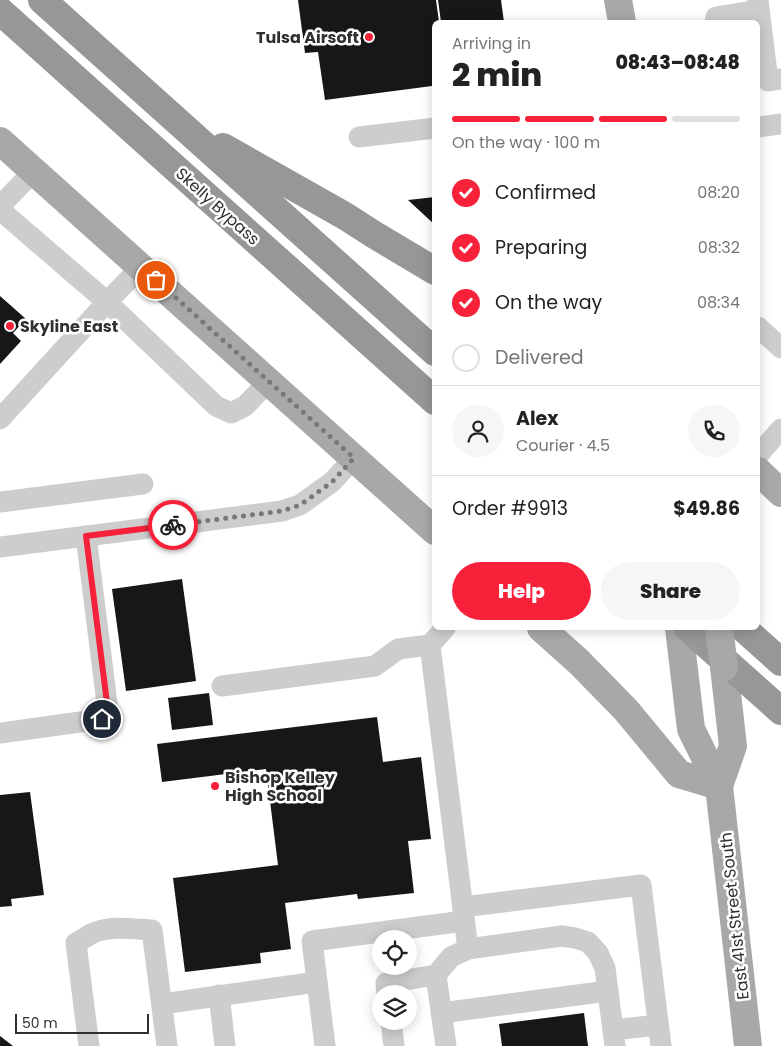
<!DOCTYPE html>
<html lang="en">
<head>
<meta charset="utf-8">
<style>
	body { margin:0; font-family:Poppins,sans-serif; background:#f6f6f6; color:#222; height:100vh; display:flex; flex-direction:column; font-size:19px; white-space:nowrap }
	* { box-sizing:border-box; margin:0 }
	p { font-size:16px; color:#767676 }
	.icon { flex:none; width:28px; height:28px; fill:none; stroke:currentColor; stroke-width:2; stroke-linecap:round; stroke-linejoin:round }
	.map { position:relative; flex:1; overflow:hidden }
	.sheet { position:absolute; left:432px; top:20px; width:328px; height:610px; display:flex; flex-direction:column; background:#fff; border-radius:8px; box-shadow:0 2px 12px #0003 }
	.sheet>* { flex:none }
	.fabs { position:absolute; left:372px; top:930px; display:grid; gap:10px }
	.fabs a { display:grid; place-items:center; width:45px; height:45px; border-radius:50%; background:#fff; box-shadow:0 2px 12px #0003; font-size:25px }
	.scale { position:absolute; left:15px; bottom:12px; width:134px; box-sizing:border-box; padding-left:5px; border:2px solid #303030; border-top:0; font-size:14px; line-height:18px; white-space:nowrap; color:#303030; -webkit-text-stroke:4px #fff; paint-order:stroke }
	.pin { position:absolute; display:grid; place-items:center; width:42px; height:42px; color:#fff; margin:-21px; border:2px solid #fff; border-radius:50%; box-shadow:0 1px 5px #0007 }
	.courier { position:absolute; display:grid; place-items:center; width:50px; height:50px; margin:-25px; border:4px solid #f7223a; border-radius:50%; background:#fff; color:#222; box-shadow:0 1px 6px #0007 }
	.overview em { font-style:normal; font-weight:800 }
	.overview div { display:flex; flex-direction:column-reverse }
	.overview { display:flex; align-items:center; justify-content:space-between; height:85px; padding:0 20px }
	h1 { font-size:32px; font-weight:800; line-height:38px }
	.bar { display:grid; grid-template-columns:repeat(4,1fr); gap:8px 5px; align-content:center; height:60px; padding:0 20px }
	.bar i { height:6px; border-radius:4px; background:#e0e0e0 }
	.bar .on { background:#f7223a }
	.bar p { grid-column:span 4 }
	.line { display:flex; align-items:center; gap:12px; padding:0 20px; border-top:1px solid #e0e0e0 }
	.line div { flex:1 }
	.round { display:grid; place-items:center; flex:none; width:52px; height:52px; border-radius:26px; background:#f6f6f6 }
	ol { padding:0 20px; list-style:none }
	li { display:flex; align-items:center; gap:15px; height:55px }
	li p { margin-inline-start:auto }
	li .icon { padding:5px; border-radius:50%; background:#f7223a; color:#fff; stroke-width:4 }
	li:last-child { color:#767676 }
	li i { width:28px; height:28px; border:2px solid #e0e0e0; border-radius:50% }
	.action { display:flex; gap:10px; margin-top:auto; padding:10px 20px }
	.action a { flex:1; height:58px; border-radius:30px; background:#f7223a; color:#fff; font-size:20px; font-weight:800; line-height:58px; text-align:center }
	.action a+a { background:#f6f6f6; color:#222 }
	.map>svg:first-child { display:block }
	.building { fill:#171717 }
	.lines { fill:none; stroke-linecap:round; stroke-linejoin:round }
	.minor { stroke:#cdcdcd; stroke-width:21 }
	.major { stroke:#a8a8a8; stroke-width:28 }
	.highway { stroke:#979797; stroke-width:28 }
	.major-bridge { stroke:#a8a8a8; stroke-width:28 }
	.done { stroke:#787878; stroke-width:5; stroke-dasharray:0 9 }
	.route { stroke:#f7223a; stroke-width:6 }
	.poi-dot { fill:#f7223a; stroke:#fff; stroke-width:2 }
	.labels { text-anchor:middle; stroke-width:5; stroke-linejoin:round; paint-order:stroke }
	.poi-label { font-size:16px; font-weight:bold; fill:#303030; stroke:#fff; text-anchor:start }
	.street-label { font-size:16px; fill:#303030; stroke:#fff }
</style>
</head>
<body>
<div class="map">
<svg width="781" height="1046" viewBox="0 0 781 1046">
	<rect width="100%" height="100%" fill="#fff"/>
	<g class="building">
		<path d="M298 0H436L439 22H435V89L432 90V86L325 100 318 52 305 53Z"/>
		<path d="M438 0H501L504 22H441Z"/>
		<path d="M435 197V225L408 200Z"/>
		<path d="M0 296 26 319 13 333 21 341 0 364Z"/>
		<path d="M182 579 196 681 126 691 112 589Z"/>
		<path d="M209 693 213 725 172 730 168 698Z"/>
		<path d="M377 717 383 762 421 757 431 839 408 841 414 893 358 899 357 894 285 903 291 949 260 953 261 963 185 972 173 878 278 865 266 769 162 782 157 744Z"/>
		<path d="M30 792 44 895 11 899 12 906 0 907V795Z"/>
		<path d="M584 1013 588 1046H502L499 1024Z"/>
		<path d="M0 1036 13 1046H0Z"/>
	</g>
	<g class="lines">
		<g class="minor">
			<path d="M758 0 768 81 781 79"/>
			<path d="M715 22 716 17 759 10"/>
			<path d="M758 127 781 124"/>
			<path d="M359 137 435 128"/>
			<path d="M0 206 34 171"/>
			<path d="M0 210 107 302 216 406 231 413 245 406 269 381"/>
			<path d="M758 327 781 348"/>
			<path d="M0 419 107 302 141 267"/>
			<path d="M758 455 781 429"/>
			<path d="M0 502 143 484"/>
			<path d="M0 547 282 511 300 505 332 482 354 458"/>
			<path d="M445 628 430 645 468 949"/>
			<path d="M222 686 375 666 398 649 430 645"/>
			<path d="M0 733 102 719 108 711 86 536"/>
			<path d="M463 907 641 885 661 1046"/>
			<path d="M436 975 446 1046"/>
			<path d="M387 994 386 983 436 975 451 957 468 949 562 936 575 938 588 942 598 953 605 968 615 1046"/>
			<path d="M219 995 225 1046"/>
			<path d="M162 1004 317 982"/>
			<path d="M441 1013 608 991"/>
			<path d="M391 1021 394 1046"/>
			<path d="M613 1030 658 1025"/>
			<path d="M89 1046 76 943C82 940 87 936 93 933 111 925 134 929 152 930L167 1046"/>
			<path d="M325 1046 312 941 464 921"/>
		</g>
		<g class="major">
			<path d="M618 0 622 22"/>
			<path d="M0 141 435 531"/>
			<path d="M758 471 781 493"/>
			<path d="M541 628 579 662 626 710 679 774 719 786"/>
			<path d="M679 628 691 729 719 786 748 1046"/>
			<path d="M719 786 733 746 724 667"/>
		</g>
		<g class="highway">
			<path d="M42 0 435 352"/>
			<path d="M0 11 435 401"/>
			<path d="M223 147 345 216 373 234 435 271"/>
			<path d="M688 628 781 711"/>
			<path d="M743 628 781 662"/>
		</g>
		<path class="major-bridge" d="M719 628 724 667"/>
	</g>
	<g class="lines">
		<path class="done" d="M156 280 354 458 332 482 300 505 282 511 173 525"/>
		<path class="route" d="M102 719 108 711 86 536 173 525"/>
	</g>
	<g class="poi-dot">
		<circle cx="369" cy="37" r="5"/>
		<circle cx="10" cy="326" r="5"/>
		<circle cx="215" cy="786" r="5"/>
	</g>
	<g class="labels">
		<g class="poi-label">
			<text x="359" y="43" text-anchor="end">Tulsa Airsoft</text>
			<text x="20" y="332">Skyline East</text>
			<text x="225" y="783">Bishop Kelley<tspan x="225" dy="18">High School</tspan></text>
		</g>
		<g class="street-label">
			<text transform="translate(218 206) rotate(42)" y="6">Skelly Bypass</text>
			<text transform="translate(734 916) rotate(-96)" y="6">East 41st Street South</text>
		</g>
	</g>
</svg>
<div class="fabs">
<a><svg class="icon" aria-label="locate" viewBox="0 0 24 24"><circle cx="12" cy="12" r="6"/><path d="M12 2v4M12 18v4M2 12h4M18 12h4"/></svg></a>
<a><svg class="icon" aria-label="layers" viewBox="0 0 24 24"><path d="M12 4l9 5-9 5-9-5zM3 14l9 5 9-5"/></svg></a>
</div>
<div class="scale">50 m</div>
<div class="pin" style="left:156px;top:280px;background:#ea580c"><svg class="icon" aria-label="bag" viewBox="0 0 24 24"><path d="M5 8h14l-1 12H6zM9 8a3 3 0 0 1 6 0"/></svg></div>
<div class="pin" style="left:102px;top:719px;background:#1f2937"><svg class="icon" aria-label="home" viewBox="0 0 24 24"><path d="M3 11l9-7 9 7M6 9v11h12V9"/></svg></div>
<div class="courier" style="left:173px;top:525px"><svg class="icon" aria-label="bike" viewBox="0 0 24 24"><circle cx="6" cy="16" r="4"/><circle cx="18" cy="16" r="4"/><path d="M6 16l4-8h5l3 8M10 8l3 8H6M13 5h3"/></svg></div>
<section class="sheet">
<div class="overview"><div><h1>2 min</h1><p>Arriving in</p></div><em>08:43–08:48</em></div>
<div class="bar"><i class="on"></i><i class="on"></i><i class="on"></i><i></i><p>On the way · 100 m</p></div>
<ol>
<li><svg class="icon" aria-label="check" viewBox="0 0 24 24"><path d="M5 12l5 5 9-10"/></svg>Confirmed<p>08:20</p></li>
<li><svg class="icon" aria-label="check" viewBox="0 0 24 24"><path d="M5 12l5 5 9-10"/></svg>Preparing<p>08:32</p></li>
<li><svg class="icon" aria-label="check" viewBox="0 0 24 24"><path d="M5 12l5 5 9-10"/></svg>On the way<p>08:34</p></li>
<li><i></i>Delivered</li>
</ol>
<div class="line" style="height:90px"><a class="round"><svg class="icon" aria-label="person" viewBox="0 0 24 24"><circle cx="12" cy="8" r="4"/><path d="M4 21q1-7 8-7t8 7"/></svg></a><div><b>Alex</b><p>Courier · 4.5</p></div><a class="round"><svg class="icon" aria-label="phone" viewBox="0 0 24 24"><path d="M5 4h4l2 5-3 2q2 4 5 5l2-3 5 2v4C11 20 4 13 5 4z"/></svg></a></div>
<div class="line" style="height:65px"><div>Order #9913</div><b>$49.86</b></div>
<div class="action"><a>Help</a><a>Share</a></div>
</section>
</div>
</body>
</html>
